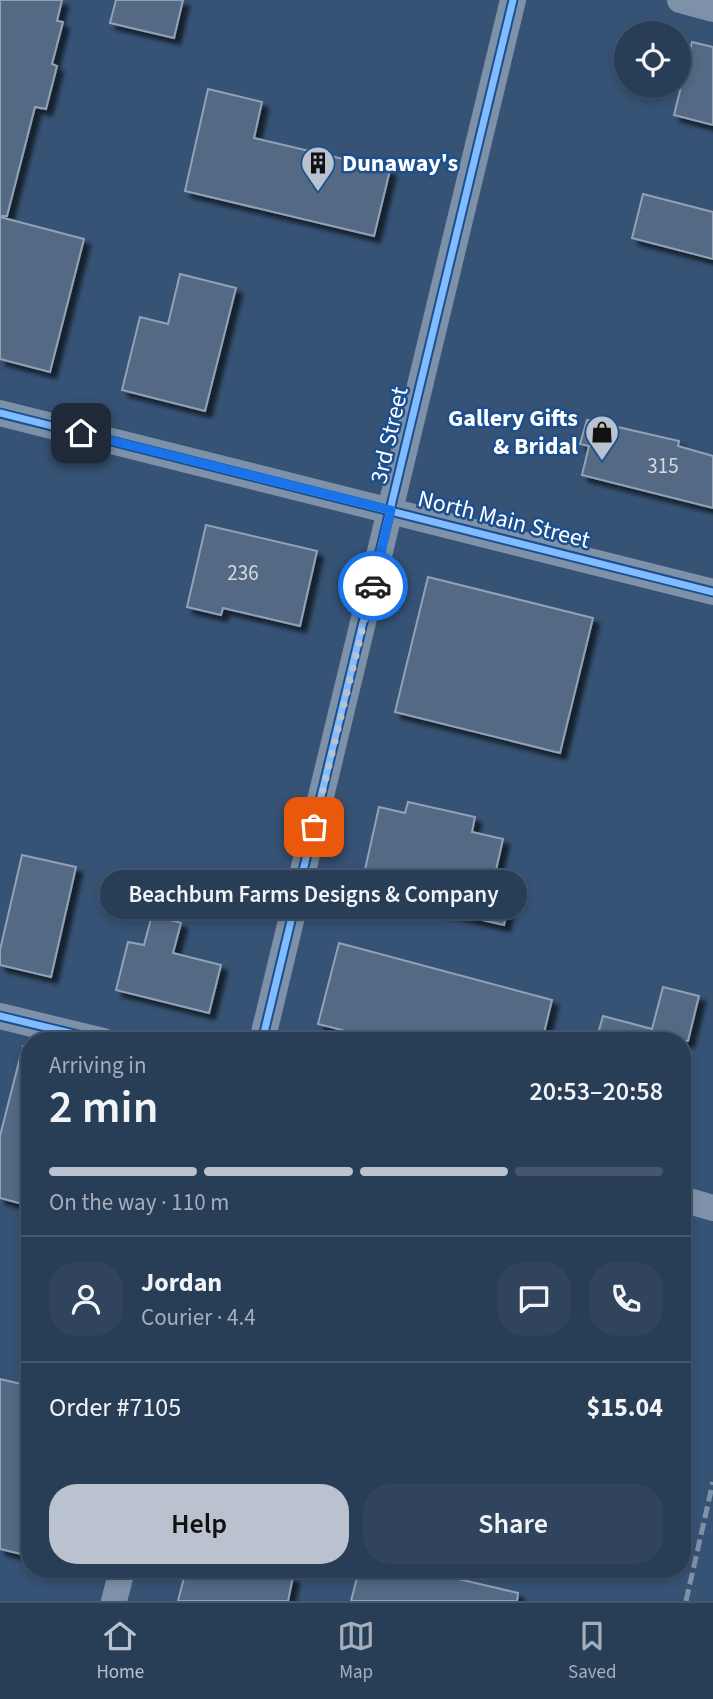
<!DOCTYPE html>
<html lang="en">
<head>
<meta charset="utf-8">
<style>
	body { margin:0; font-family:"Source Sans 3",sans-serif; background:#30455d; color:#f1f3f6; height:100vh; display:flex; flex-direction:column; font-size:26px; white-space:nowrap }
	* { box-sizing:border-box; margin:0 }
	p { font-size:23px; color:#a5aeba }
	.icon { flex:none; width:38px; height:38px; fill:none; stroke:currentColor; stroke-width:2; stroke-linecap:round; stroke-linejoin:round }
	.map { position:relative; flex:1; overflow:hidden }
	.panel { position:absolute; left:21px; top:1032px; width:670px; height:546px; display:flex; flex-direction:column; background:#283e57; border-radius:28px; box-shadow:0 4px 10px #0003,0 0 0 2px #44576d }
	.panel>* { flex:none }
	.buttons { position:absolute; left:614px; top:21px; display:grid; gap:14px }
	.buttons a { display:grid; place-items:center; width:77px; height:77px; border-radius:50%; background:#283e57; box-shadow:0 4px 10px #0003,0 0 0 2px #44576d; font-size:35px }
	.pin { position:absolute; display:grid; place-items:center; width:60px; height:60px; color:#fff; margin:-30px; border-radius:14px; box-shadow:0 4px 10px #0006 }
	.courier { position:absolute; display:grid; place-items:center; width:70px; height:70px; margin:-35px; border:5px solid #1a73e8; border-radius:50%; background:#fff; color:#222; box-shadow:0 2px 9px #0007 }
	.bubble { position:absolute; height:49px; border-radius:24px; background:#283e57; box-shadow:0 4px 10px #0003,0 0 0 2px #44576d; font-size:23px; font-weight:600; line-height:49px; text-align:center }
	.headline em { font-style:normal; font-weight:600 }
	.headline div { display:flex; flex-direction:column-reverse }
	.headline { display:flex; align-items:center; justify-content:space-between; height:119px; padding:0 28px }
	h1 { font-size:46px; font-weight:600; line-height:52px }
	.bar { display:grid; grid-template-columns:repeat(4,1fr); gap:10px 7px; align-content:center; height:84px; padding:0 28px }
	.bar i { height:9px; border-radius:5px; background:#44576d }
	.bar .current { background:#b9c2ce }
	.bar p { grid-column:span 4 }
	.line { display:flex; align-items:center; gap:18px; padding:0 28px; border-top:2px solid #44576d }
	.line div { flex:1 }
	.round { display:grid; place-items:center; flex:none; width:74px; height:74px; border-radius:28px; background:#30455d }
	.button { display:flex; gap:14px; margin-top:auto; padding:14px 28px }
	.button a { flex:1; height:80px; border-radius:28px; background:#b9c2ce; color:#111; font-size:28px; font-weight:600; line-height:80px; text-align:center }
	.button a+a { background:#30455d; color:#f1f3f6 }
	.menu { display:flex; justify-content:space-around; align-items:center; height:98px; border-top:2px solid #44576d; background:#283e57; font-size:19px; color:#a5aeba }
	.menu a { display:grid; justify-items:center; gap:4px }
	.menu .current { color:#b9c2ce }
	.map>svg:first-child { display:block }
	.building { fill:#526984; stroke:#92a2b6; stroke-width:2; filter:url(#shadow) }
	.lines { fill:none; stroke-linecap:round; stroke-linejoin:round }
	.minor { stroke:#7d92a8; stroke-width:26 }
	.rail { stroke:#7e92a7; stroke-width:5; stroke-dasharray:12 5; stroke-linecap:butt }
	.cycleway-casing { stroke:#1b4f8f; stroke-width:11 }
	.cycleway { stroke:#80bcff; stroke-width:7 }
	.done { stroke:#b9c2ce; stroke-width:7; stroke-dasharray:0 12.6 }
	.route { stroke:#1a73e8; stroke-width:9 }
	.labels { text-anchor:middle; stroke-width:5; stroke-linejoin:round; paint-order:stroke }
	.number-label { font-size:21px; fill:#d4dae0 }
	.poi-label { font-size:24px; font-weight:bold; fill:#fff; stroke:#1b4f8f; text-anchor:start }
	.street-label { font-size:24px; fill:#fff; stroke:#1b4f8f }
</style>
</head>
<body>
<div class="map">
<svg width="713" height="1601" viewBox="0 0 713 1601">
	<defs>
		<filter id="shadow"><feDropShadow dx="6" dy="6" stdDeviation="2" flood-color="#0009"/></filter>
	</defs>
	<rect width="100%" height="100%" fill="#365274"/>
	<g class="building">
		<path d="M0 0H62L57 21 63 22 52 64 57 66 46 109 35 107 7 216H0Z"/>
		<path d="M116 0H183L174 38 110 23Z"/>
		<path d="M692 42 713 47V125L674 115Z"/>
		<path d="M208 89 262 102 254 138 390 170 374 236 185 191Z"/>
		<path d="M643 194 713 212V259L632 238Z"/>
		<path d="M0 217 84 239 50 372 0 359Z"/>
		<path d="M180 274 236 288 205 411 122 390 140 317 168 324Z"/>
		<path d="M587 420 679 441 678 446 713 456V508L582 475 589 446 580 444Z"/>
		<path d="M206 525 317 551 300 626 223 608 221 615 187 607Z"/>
		<path d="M428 577 593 618 560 753 395 712Z"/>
		<path d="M408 802 475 817 472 832 503 839 491 892 510 896 504 925 360 892 379 807 405 813Z"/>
		<path d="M22 855 76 867 51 977 0 965V950Z"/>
		<path d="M152 915 181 923 173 953 221 965 209 1013 116 990 128 942 144 945Z"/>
		<path d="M339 943 552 1000 542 1041H386L318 1024Z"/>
		<path d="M663 987 699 996 688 1041H596L603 1016 652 1029Z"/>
		<path d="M23 1046 30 1047V1206L0 1198V1136Z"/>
		<path d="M0 1379 30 1386V1553L22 1551 21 1554 0 1549Z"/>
		<path d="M186 1570H264L293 1577 288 1601H178Z"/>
		<path d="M359 1570H452L450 1577 518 1593 517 1601H351Z"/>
	</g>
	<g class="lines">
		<g class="minor">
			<path d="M680 0 713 9"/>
			<path d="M0 413 713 592"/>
			<path d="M0 1016 103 1041"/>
			<path d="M262 1041 513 0"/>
			<path d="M682 1199 713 1208"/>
			<path d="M114 1601 122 1570"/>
		</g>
		<path class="rail" d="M686 1601 713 1482"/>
		<g class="cycleway-casing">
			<g id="cycleway">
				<path d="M0 413 713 592"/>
				<path d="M0 1016 103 1041"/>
				<path d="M262 1041 513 0"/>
			</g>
		</g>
		<use href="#cycleway" class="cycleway"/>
	</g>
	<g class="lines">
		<path class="done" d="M314 827 373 586"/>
		<path class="route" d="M81 433 391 510 373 586"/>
	</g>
	<defs>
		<g id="building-pin" transform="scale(1.75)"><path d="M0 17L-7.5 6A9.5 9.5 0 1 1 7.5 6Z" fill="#b9c2ce" stroke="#1b4f8f"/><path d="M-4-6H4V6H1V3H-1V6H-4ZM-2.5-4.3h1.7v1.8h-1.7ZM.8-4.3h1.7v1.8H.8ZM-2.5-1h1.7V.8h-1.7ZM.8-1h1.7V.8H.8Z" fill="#111"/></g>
		<g id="shop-pin" transform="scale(1.75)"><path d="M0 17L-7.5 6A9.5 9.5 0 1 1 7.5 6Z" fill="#b9c2ce" stroke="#1b4f8f"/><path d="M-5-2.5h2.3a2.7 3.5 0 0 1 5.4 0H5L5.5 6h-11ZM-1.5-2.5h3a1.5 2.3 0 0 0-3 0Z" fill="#111"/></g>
	</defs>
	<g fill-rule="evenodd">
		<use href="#building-pin" x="318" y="163"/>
		<use href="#shop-pin" x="602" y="432"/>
	</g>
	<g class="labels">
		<g class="number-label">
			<text x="663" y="473">315</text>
			<text x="243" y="580">236</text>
		</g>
		<g class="poi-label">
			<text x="342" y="171">Dunaway's</text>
			<text x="578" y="426" text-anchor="end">Gallery Gifts<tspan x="578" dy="28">&amp; Bridal</tspan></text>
		</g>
		<g class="street-label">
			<text transform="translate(389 435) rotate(-77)" y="8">3rd Street</text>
			<text transform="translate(504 519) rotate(14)" y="8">North Main Street</text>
		</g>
	</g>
</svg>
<div class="buttons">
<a><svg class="icon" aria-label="locate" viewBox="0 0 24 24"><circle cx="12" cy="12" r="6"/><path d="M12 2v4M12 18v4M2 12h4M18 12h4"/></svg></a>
</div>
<div class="pin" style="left:314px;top:827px;background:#ea580c"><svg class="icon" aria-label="bag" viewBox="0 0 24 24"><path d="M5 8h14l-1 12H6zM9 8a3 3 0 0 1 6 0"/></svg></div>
<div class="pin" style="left:81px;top:433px;background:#1f2937"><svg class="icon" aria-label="home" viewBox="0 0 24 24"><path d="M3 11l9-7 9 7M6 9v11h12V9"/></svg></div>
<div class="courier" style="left:373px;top:586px"><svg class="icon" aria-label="car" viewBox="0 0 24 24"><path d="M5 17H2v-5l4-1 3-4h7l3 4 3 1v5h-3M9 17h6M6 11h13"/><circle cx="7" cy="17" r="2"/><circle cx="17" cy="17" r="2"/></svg></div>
<div class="bubble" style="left:100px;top:870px;width:427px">Beachbum Farms Designs &amp; Company</div>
<section class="panel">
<div class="headline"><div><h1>2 min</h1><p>Arriving in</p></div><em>20:53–20:58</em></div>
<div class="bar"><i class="current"></i><i class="current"></i><i class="current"></i><i></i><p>On the way · 110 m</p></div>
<div class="line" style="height:126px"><a class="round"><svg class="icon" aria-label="person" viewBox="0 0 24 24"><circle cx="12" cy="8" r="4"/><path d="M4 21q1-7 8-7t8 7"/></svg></a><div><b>Jordan</b><p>Courier · 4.4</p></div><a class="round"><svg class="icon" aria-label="chat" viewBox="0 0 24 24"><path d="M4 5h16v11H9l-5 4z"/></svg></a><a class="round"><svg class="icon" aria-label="phone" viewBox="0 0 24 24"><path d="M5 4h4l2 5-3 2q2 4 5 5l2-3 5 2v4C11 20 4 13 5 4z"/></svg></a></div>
<div class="line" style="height:91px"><div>Order #7105</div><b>$15.04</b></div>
<div class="button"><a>Help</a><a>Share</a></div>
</section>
</div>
<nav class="menu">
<a class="current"><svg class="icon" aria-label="home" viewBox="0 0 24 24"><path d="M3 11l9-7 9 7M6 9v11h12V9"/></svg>Home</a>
<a><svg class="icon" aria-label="map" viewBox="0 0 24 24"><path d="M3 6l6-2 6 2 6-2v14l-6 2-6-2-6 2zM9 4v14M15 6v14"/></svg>Map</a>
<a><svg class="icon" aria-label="saved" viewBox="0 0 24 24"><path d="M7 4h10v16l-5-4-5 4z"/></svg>Saved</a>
</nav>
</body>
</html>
